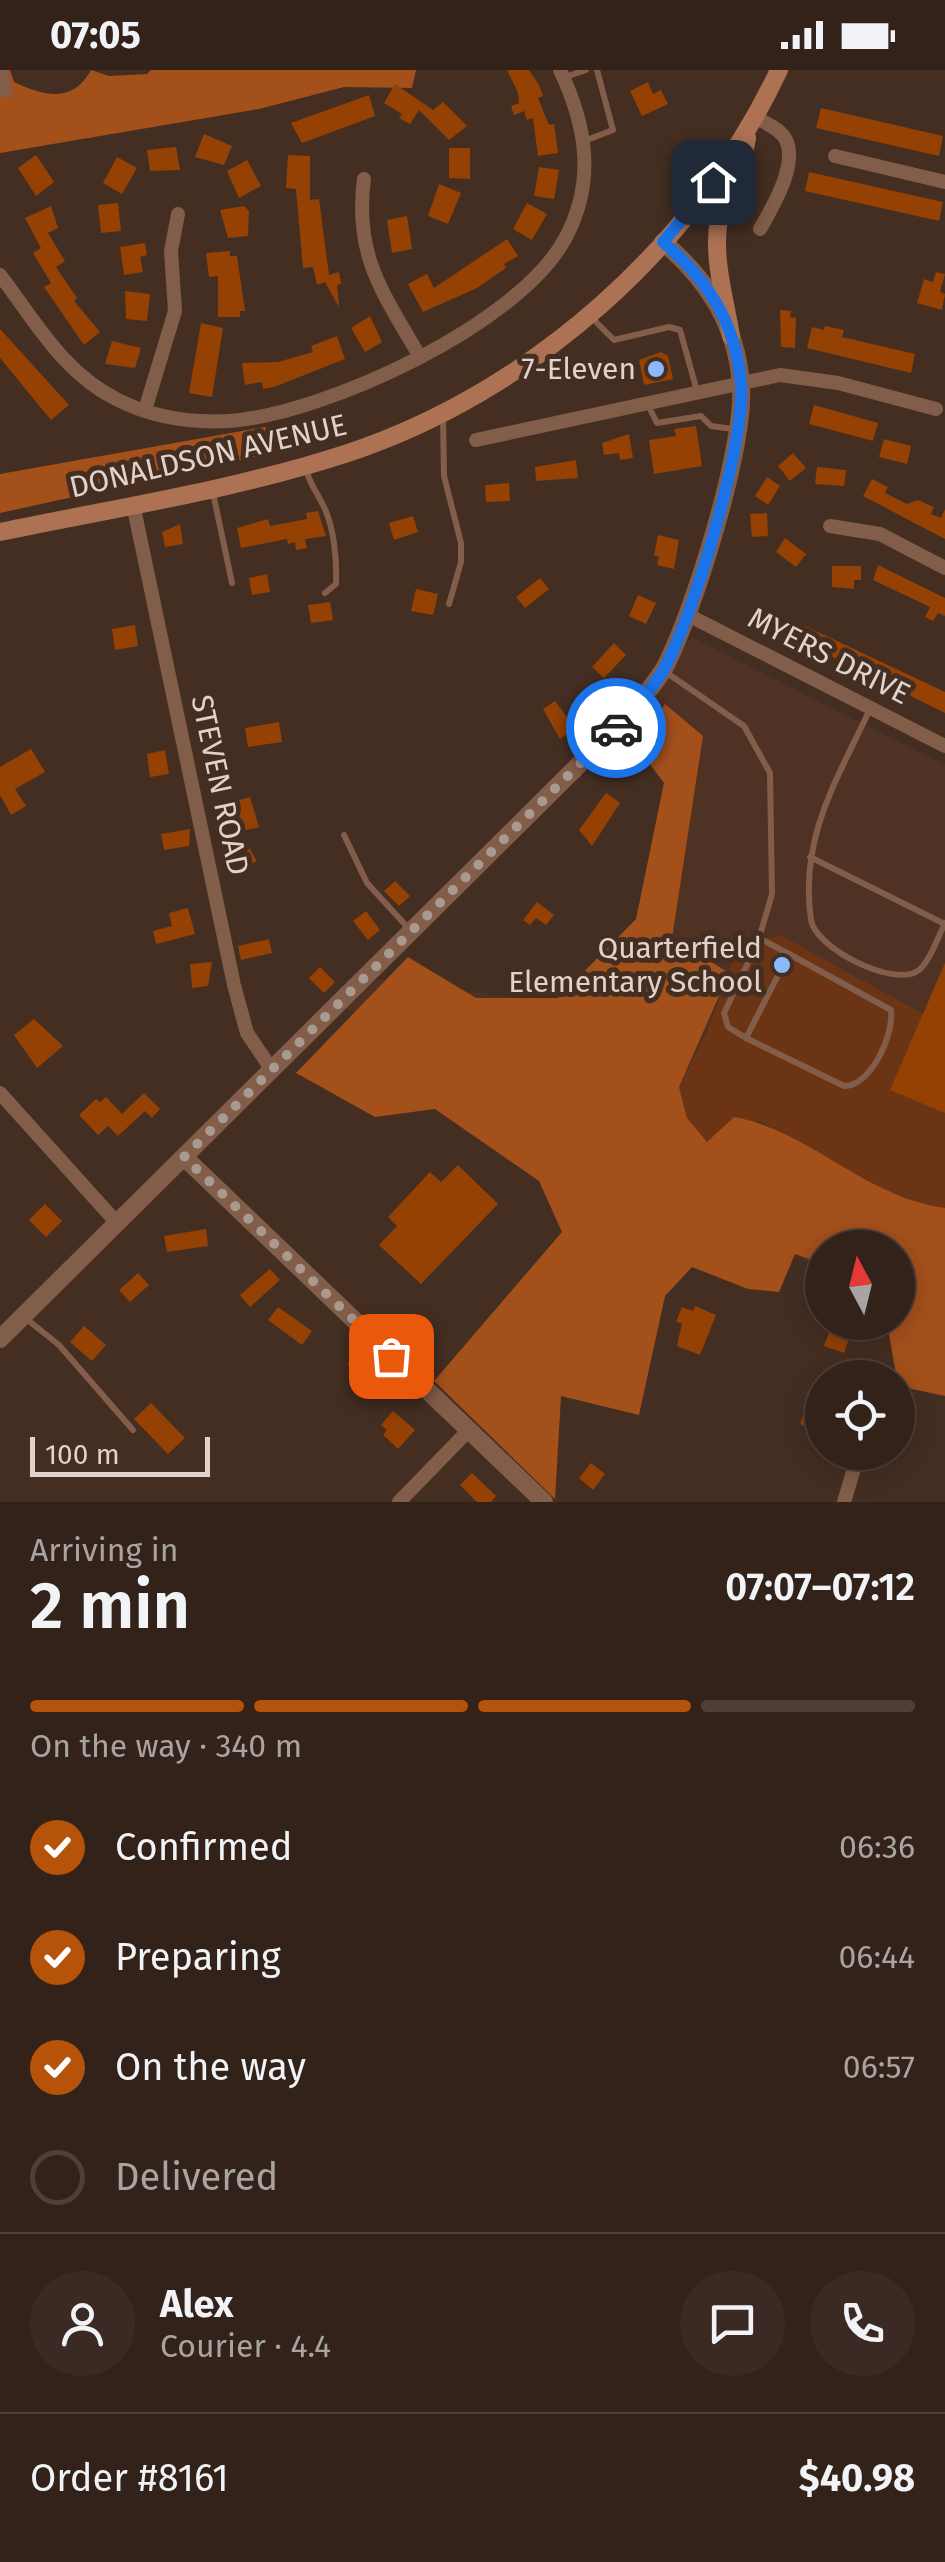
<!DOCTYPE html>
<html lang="en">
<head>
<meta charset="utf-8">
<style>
	body { margin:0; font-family:"Fira Sans",sans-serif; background:#3b2a23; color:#f1f3f6; height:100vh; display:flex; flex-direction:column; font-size:38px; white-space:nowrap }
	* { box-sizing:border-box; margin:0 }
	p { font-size:32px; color:#a9a4a2 }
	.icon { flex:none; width:55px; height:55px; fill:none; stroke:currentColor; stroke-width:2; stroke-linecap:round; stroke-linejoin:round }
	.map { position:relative; height:1432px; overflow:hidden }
	.sheet { display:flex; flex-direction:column; background:#33221a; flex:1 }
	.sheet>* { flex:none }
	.needle { width:65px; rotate:353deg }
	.fabs { position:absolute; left:805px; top:1160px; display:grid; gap:20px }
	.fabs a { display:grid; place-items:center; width:110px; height:110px; border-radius:50%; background:#33221a; box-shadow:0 5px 25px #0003,0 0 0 2px #4e3f39; font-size:50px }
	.scale { position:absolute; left:30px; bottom:25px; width:180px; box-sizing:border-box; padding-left:10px; border:5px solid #e1d3cb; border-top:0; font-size:28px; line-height:35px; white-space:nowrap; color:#e1d3cb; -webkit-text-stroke:8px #442e22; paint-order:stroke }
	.pin { position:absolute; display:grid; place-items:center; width:85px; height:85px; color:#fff; margin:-42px; border-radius:20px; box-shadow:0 5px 15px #0006 }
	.courier { position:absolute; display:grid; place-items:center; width:100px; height:100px; margin:-50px; border:8px solid #1a73e8; border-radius:50%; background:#fff; color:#222; box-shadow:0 2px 12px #0007 }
	.summary em { font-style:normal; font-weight:600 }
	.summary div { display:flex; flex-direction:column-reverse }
	.summary { display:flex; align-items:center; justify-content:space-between; height:170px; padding:0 30px }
	h1 { font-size:65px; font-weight:600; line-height:75px }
	.bar { display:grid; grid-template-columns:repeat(4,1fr); gap:15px 10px; align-content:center; height:120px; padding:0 30px }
	.bar i { height:12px; border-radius:8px; background:#4e3f39 }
	.bar .on { background:#b45309 }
	.bar p { grid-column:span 4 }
	.line { display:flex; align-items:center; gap:25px; padding:0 30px; border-top:2px solid #4e3f39 }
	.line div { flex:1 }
	.round { display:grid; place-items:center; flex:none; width:105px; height:105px; border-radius:52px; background:#3b2a23 }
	ol { padding:0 30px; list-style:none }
	li { display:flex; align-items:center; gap:30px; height:110px }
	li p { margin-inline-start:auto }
	li .icon { padding:10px; border-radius:50%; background:#b45309; color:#fff; stroke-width:4 }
	li:last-child { color:#a9a4a2 }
	li i { width:55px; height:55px; border:5px solid #4e3f39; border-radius:50% }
	.status { display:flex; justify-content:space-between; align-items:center; height:70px; padding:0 50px; background:#33221a; direction:ltr }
	.status svg { height:28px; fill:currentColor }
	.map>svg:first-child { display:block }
	.built { fill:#4f3223 }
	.green { fill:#6b3515 }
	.forest { fill:#a4501b }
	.building { fill:#944103 }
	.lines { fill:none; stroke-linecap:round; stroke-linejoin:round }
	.service { stroke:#825d49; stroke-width:6 }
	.minor { stroke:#825d49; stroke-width:14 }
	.tertiary { stroke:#825d49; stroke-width:18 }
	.secondary { stroke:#ad7253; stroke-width:18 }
	.done { stroke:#aa9990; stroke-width:10; stroke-dasharray:0 18 }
	.route { stroke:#1a73e8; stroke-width:12 }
	.poi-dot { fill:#8cb9fc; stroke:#442e22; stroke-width:4 }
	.labels { text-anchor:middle; stroke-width:10; stroke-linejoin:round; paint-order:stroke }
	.poi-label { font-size:30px; fill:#e1d3cb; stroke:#442e22; text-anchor:end }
	.street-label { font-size:30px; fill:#e1d3cb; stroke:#442e22 }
</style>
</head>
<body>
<div class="status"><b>07:05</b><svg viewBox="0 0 49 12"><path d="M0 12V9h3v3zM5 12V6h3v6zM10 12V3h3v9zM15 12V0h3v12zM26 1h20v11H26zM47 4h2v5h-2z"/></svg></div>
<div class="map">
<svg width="945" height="1432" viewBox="0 0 945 1432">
	<rect width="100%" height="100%" fill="#442e22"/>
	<path class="built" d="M691 567 945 695V1219L898 1178H822V1201L798 1187 704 1096 607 1042 346 939 377 909 575 936 634 881 677 647 643 641Z"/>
	<path class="green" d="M782 866 945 956V1138C877 1129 818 1085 760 1051L707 1072 687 1048 679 1017 706 964 741 871Z"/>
	<g class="forest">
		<path d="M0 0H10L14 12C44 26 72 34 91 0L109 6 147 4 151 0H416L412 18 344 17 259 39 0 83Z"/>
		<path d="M265 357 295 362 300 377 0 443V404Z"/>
		<path d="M665 634 703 666 672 868 729 903 679 1017 687 1048 707 1072 734 1047C809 1060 864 1127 945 1138V1326L898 1316 887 1253 898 1252V1178H822V1194L795 1184 779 1222 748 1219 692 1197 665 1226 639 1345 561 1326 555 1429 434 1311 562 1162 539 1111 435 1039 375 1047 296 1003 408 887 476 928H558L636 849 664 713 636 676Z"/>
	</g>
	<g class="building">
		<path d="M507 0H529L539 15 543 26 538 28 549 55 554 54 558 83 538 86 533 48 527 50 524 41 514 45 511 36 519 33 518 23Z"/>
		<path d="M648 12 653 24 661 20 668 34 642 46 630 21Z"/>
		<path d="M395 14 433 40 443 32 467 56 449 70 419 40 410 54 399 48 402 44 384 33Z"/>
		<path d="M369 25 375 46 302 73 291 53Z"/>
		<path d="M821 38 943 66 939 86 816 58Z"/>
		<path d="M204 64 232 76 224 95 195 87Z"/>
		<path d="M176 77 180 100 150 101 147 80Z"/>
		<path d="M449 78H470V109L449 108Z"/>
		<path d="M36 85 54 112 36 126 18 98Z"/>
		<path d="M288 85 310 86V130L319 129 329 205 339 202 341 214 337 215 339 237 325 212 317 215 313 197 303 198 296 119 286 118Z"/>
		<path d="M117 87 137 98 122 124 103 113Z"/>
		<path d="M247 90 261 116 239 128 227 101Z"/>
		<path d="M539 97 559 100 554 129 534 126Z"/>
		<path d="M809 102 943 132 939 151 805 121Z"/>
		<path d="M439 114 461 123 448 154 428 146Z"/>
		<path d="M118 133 121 161 101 163 98 135Z"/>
		<path d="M527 133 547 144 532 170 513 159Z"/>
		<path d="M51 136 58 158 48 163 65 191 56 197 77 228 74 231 100 262 84 275 44 217 51 213 33 183 41 178 25 148Z"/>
		<path d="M244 136 249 141 248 166 228 168 220 140Z"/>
		<path d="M407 146 412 179 392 183 387 150Z"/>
		<path d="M507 169 518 186 504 194 506 198 477 218 423 242 408 214 427 204 434 218Z"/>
		<path d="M145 173 147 185 140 187 143 202 124 205 120 177Z"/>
		<path d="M230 181V186H237L245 241H240V247H218V206L209 207 206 183Z"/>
		<path d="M936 202 945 204 940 222 945 224 942 240 917 233 924 209 933 212Z"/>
		<path d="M125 221 150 224 147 251 126 249Z"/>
		<path d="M780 240 791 241 790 247 796 248 795 278 781 277Z"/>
		<path d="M370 246 382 272 365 282 351 258Z"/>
		<path d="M201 253 223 258 212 327 189 323Z"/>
		<path d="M825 256 844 260 842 267 915 284 911 303 807 278 812 257 824 260Z"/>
		<path d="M0 259 69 335 51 350 0 288Z"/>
		<path d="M337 266 345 289 274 317 263 319 262 312 245 315 242 293 278 292 313 282 311 276Z"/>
		<path d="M112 271 141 278 135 298 105 294Z"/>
		<path d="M661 282 668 286 673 309 644 315 639 290Z"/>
		<path d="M814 335 878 353 873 371 809 354Z"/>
		<path d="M696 356 702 396 654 404 649 370 676 366 674 359Z"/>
		<path d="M629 364 633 388 620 390 619 383 604 385 602 373Z"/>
		<path d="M884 369 911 376 907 394 879 387Z"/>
		<path d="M793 383 806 398 790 411 778 396Z"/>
		<path d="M576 390 578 408 536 411 535 397Z"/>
		<path d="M817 397 846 400 844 416 815 414Z"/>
		<path d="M767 407 780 416 768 435 755 426Z"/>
		<path d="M872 409 888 417 885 423 907 434 918 430 934 437 931 444 941 448 945 439V469L863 426Z"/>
		<path d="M509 413 510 431 486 432 485 415Z"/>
		<path d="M318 441 326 466 305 469 307 478 296 480 295 472 288 474 287 469 241 478 237 458 268 449 270 456 307 449 306 443Z"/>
		<path d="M767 443 768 466 752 467 750 444Z"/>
		<path d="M413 446 418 462 394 470 389 453Z"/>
		<path d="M180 454 183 474 165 477 162 462Z"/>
		<path d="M658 465 679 470 674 499 657 495 659 487 654 485Z"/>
		<path d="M785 468 806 484 796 497 776 482Z"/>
		<path d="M878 495 945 528V546L938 543 933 551 925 547 930 537 873 510Z"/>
		<path d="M832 496H861V510H854V519L832 517Z"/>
		<path d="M267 504 270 522 252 525 249 508Z"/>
		<path d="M540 508 549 519 525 538 516 527Z"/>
		<path d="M416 519 438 524 433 545 411 541Z"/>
		<path d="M638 525 656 533 646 554 629 546Z"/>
		<path d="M330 532 333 550 311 553 308 535Z"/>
		<path d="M135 555 138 576 115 580 112 559Z"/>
		<path d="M803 555 945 622V643L796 569Z"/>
		<path d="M614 573 626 585 604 608 592 597Z"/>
		<path d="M555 631 575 658 560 669 543 639Z"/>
		<path d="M279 652 282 672 248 677 245 658Z"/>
		<path d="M31 679 45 702 15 719 26 736 11 745 0 725V697Z"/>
		<path d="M165 680 169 704 150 707 147 684Z"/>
		<path d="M606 723 620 733 592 776 579 760Z"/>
		<path d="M250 727 259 757 242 761 230 733Z"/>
		<path d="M190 759 189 776 164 780 161 764Z"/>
		<path d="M249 778 257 791 237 802 230 790Z"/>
		<path d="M395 811 410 826 399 836 384 821Z"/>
		<path d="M537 832 554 845 546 855 536 848 530 855 523 850Z"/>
		<path d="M188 838 195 864 156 874 153 861 172 856 169 843Z"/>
		<path d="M366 841 380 860 368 870 353 851Z"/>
		<path d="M269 869 272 883 241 890 238 876Z"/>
		<path d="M212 892 208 916 192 918 190 894Z"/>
		<path d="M945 893V1043L890 1020Z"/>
		<path d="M320 897 335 912 324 923 309 908Z"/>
		<path d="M34 949 63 976 37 998 14 965Z"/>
		<path d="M144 1023 160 1039 152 1048 145 1041 118 1066 108 1056 98 1065 79 1045 96 1029 100 1032 106 1027 122 1044Z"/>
		<path d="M458 1095 498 1134 421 1214 379 1175 397 1156 388 1147 430 1102 441 1112Z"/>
		<path d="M45 1134 62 1151 46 1167 29 1150Z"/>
		<path d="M206 1159 208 1176 167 1182 164 1166Z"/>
		<path d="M270 1199 280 1210 250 1237 240 1225Z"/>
		<path d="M138 1203 149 1215 130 1232 119 1220Z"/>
		<path d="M695 1236 716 1245 700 1285 677 1276 682 1253 676 1252 682 1237 693 1241Z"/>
		<path d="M278 1237 312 1261 302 1275 268 1250Z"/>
		<path d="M833 1252H855L844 1283 824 1276Z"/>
		<path d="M84 1256 106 1275 92 1291 70 1272Z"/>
		<path d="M358 1283 383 1312 375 1321 347 1294Z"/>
		<path d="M813 1318 822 1321 816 1360 800 1354Z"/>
		<path d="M151 1333 185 1368 168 1384 134 1349Z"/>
		<path d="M393 1341 415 1360 398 1379 383 1365 387 1360 381 1355Z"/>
		<path d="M591 1393 605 1404 593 1420 579 1408Z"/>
		<path d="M472 1403 496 1426 491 1432H477L460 1415Z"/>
	</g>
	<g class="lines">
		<g class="service">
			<path d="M565 7 586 0"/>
			<path d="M584 71 613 60 597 0"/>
			<path d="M589 245 614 270 669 257 680 260 697 321"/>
			<path d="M648 335 657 353 701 346 711 356 733 359"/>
			<path d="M443 345 444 406 461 473V492L449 534"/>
			<path d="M305 396C309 413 315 419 322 433 334 455 337 489 336 514L325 523"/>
			<path d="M213 423 232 513"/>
			<path d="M664 601 744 656 770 703 772 824 758 872 724 943 728 957 746 968"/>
			<path d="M870 639C837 710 799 768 811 850 815 878 895 919 919 900 930 891 938 867 945 853"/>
			<path d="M344 765 367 813 411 861"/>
			<path d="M810 787 945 854"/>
			<path d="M759 868 789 884"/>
			<path d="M789 884 891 940C894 965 871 1016 844 1016L746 968Z"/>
			<path d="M24 1247 59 1275 133 1360"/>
		</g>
		<g class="minor">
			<path d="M1 0 5 21"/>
			<path d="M755 47C765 53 781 59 786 70 798 95 772 138 760 159"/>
			<path d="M835 86 945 112"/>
			<path d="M364 109C354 186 383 223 420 287"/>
			<path d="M0 205C36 252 63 303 118 330 152 347 192 353 229 351 325 344 521 254 566 167 596 110 586 55 560 0"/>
			<path d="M145 340 175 241 171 181 178 144"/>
			<path d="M476 370 780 305 838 313 936 339"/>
			<path d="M133 434 234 915 247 963 272 1000"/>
			<path d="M830 456 880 464 945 498"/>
			<path d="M688 545 945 676"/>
			<path d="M0 1023 117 1153"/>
			<path d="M399 1432 468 1361"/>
			<path d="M844 1432 859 1382"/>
		</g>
		<g class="tertiary">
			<path d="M184 1087 544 1432"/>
			<path d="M0 1269 617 657C633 638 653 618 665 597 694 541 745 377 741 316 737 255 708 210 663 172"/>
		</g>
		<g class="secondary">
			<path d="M731 266C725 229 712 187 719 149 725 120 743 97 747 68"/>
			<path d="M0 462C115 438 235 420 348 383 532 322 697 175 779 0"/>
		</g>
	</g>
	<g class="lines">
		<path class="done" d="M391 1286 184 1087 616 658"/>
		<path class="route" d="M616 658C632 640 652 620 664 599 693 548 746 371 741 314 736 253 708 210 663 172L713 112"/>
	</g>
	<g class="poi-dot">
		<circle cx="656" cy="299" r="10"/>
		<circle cx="782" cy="895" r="10"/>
	</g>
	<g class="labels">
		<g class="poi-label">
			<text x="636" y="309">7-Eleven</text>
			<text x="762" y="888">Quarterfield<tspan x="762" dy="34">Elementary School</tspan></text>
		</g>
		<g class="street-label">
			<text transform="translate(208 386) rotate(-13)" y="10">DONALDSON AVENUE</text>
			<text transform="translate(829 586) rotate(27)" y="10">MYERS DRIVE</text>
			<text transform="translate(220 715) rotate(78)" y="10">STEVEN ROAD</text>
		</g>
	</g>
</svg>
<div class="fabs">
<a><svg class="needle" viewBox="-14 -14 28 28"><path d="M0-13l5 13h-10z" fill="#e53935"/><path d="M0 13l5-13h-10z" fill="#a9a4a2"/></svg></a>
<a><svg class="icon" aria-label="locate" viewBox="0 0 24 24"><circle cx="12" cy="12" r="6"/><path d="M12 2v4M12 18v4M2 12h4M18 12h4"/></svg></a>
</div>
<div class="scale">100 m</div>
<div class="pin" style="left:391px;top:1286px;background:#ea580c"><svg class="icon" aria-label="bag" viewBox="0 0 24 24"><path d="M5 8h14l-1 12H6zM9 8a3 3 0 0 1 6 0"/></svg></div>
<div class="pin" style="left:713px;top:112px;background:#1f2937"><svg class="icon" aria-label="home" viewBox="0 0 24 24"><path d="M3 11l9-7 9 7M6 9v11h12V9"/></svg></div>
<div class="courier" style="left:616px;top:658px"><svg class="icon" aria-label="car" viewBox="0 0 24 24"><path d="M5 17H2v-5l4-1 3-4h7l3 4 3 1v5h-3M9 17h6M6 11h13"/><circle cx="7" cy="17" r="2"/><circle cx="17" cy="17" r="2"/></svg></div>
</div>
<section class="sheet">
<div class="summary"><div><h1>2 min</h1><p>Arriving in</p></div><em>07:07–07:12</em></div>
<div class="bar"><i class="on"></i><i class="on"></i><i class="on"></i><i></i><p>On the way · 340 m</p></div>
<ol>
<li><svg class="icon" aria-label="check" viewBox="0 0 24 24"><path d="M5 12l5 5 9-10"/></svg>Confirmed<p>06:36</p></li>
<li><svg class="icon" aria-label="check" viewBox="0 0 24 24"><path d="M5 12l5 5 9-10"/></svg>Preparing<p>06:44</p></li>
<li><svg class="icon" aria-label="check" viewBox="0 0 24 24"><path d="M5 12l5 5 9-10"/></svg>On the way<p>06:57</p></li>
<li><i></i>Delivered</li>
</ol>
<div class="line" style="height:180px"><a class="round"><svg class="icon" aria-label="person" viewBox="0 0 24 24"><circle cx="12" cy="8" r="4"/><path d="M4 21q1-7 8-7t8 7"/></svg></a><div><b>Alex</b><p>Courier · 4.4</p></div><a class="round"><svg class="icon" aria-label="chat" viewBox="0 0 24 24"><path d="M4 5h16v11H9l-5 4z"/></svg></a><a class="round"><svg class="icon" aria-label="phone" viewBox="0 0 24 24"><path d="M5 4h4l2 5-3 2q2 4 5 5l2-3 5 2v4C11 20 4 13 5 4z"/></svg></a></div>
<div class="line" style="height:130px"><div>Order #8161</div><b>$40.98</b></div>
</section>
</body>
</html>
